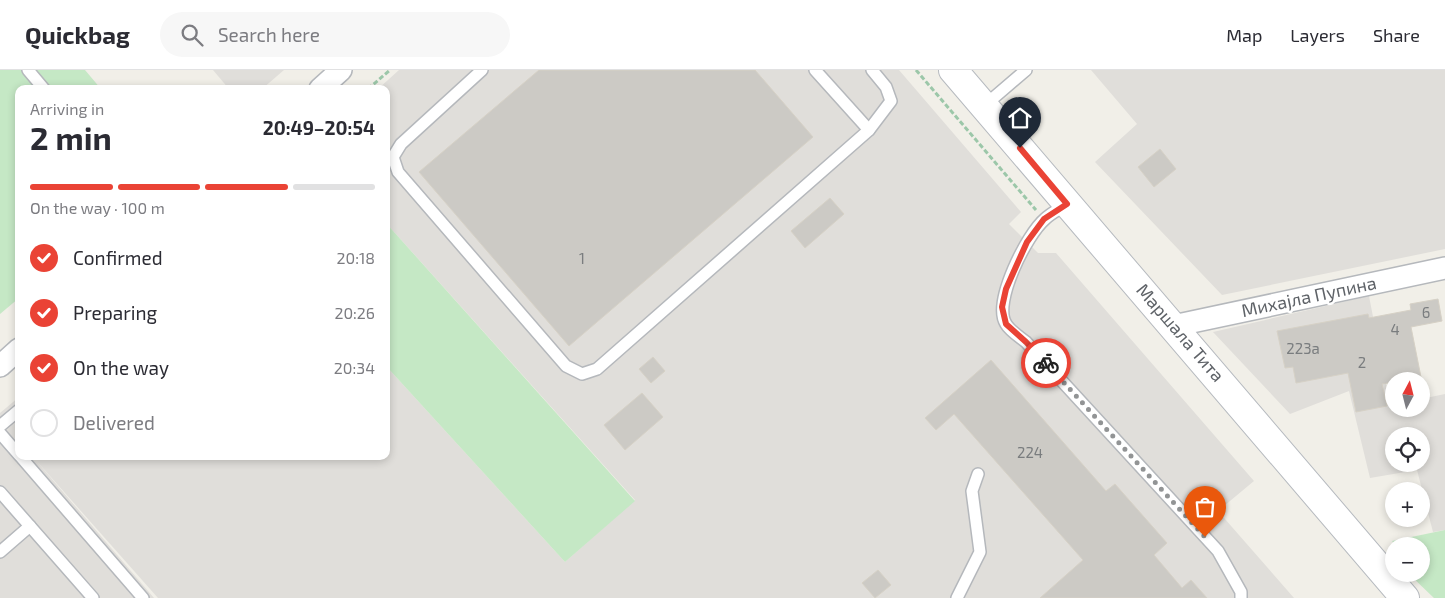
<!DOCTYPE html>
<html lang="en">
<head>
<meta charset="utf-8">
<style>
	body { margin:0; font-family:"Exo 2",sans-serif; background:#f7f7f7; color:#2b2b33; height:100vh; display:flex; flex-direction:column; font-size:19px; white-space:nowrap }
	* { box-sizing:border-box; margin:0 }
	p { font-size:16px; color:#7c7c81 }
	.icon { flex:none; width:28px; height:28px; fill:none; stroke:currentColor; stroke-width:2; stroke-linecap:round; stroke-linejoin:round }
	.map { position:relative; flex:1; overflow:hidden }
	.panel { position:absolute; left:15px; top:15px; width:375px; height:375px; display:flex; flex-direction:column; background:#fff; border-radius:10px; box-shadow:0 2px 8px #0003 }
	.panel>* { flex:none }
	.needle { width:32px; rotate:7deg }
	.buttons { position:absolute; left:1385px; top:302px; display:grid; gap:10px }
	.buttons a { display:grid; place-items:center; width:45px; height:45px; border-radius:50%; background:#fff; box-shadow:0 2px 8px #0003; font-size:25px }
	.pin { position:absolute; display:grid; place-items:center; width:42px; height:42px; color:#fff; margin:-51px -21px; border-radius:50% 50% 50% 0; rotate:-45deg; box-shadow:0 0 5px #0007 }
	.pin .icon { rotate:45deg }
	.courier { position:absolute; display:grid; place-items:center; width:50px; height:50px; margin:-25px; border:4px solid #ea4335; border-radius:50%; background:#fff; color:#222; box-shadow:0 1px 6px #0007 }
	.summary em { font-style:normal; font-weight:700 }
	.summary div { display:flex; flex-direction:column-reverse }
	.summary { display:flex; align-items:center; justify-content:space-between; height:85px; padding:0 15px }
	h1 { font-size:32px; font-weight:700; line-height:38px }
	.bar { display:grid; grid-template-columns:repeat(4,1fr); gap:8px 5px; align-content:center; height:60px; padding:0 15px }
	.bar i { height:6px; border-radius:4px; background:#e1e1e2 }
	.bar .current { background:#ea4335 }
	.bar p { grid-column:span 4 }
	ol { padding:0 15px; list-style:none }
	li { display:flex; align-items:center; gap:15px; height:55px }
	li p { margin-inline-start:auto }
	li .icon { padding:5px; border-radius:50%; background:#ea4335; color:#fff; stroke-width:4 }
	li:last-child { color:#7c7c81 }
	li i { width:28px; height:28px; border:2px solid #e1e1e2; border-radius:50% }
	header { display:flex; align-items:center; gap:30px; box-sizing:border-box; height:70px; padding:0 25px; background:#fff; border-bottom:1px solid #e1e1e2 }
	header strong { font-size:24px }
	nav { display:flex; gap:28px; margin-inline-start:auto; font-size:18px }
	.search { width:350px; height:45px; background:#f7f7f7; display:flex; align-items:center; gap:12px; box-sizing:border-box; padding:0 18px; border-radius:28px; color:#7c7c81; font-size:19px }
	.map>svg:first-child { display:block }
	.industrial { fill:#e0deda; fill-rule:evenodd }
	.green { fill:#c5e8c5 }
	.building { fill:#cccac5; stroke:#d6d1c6 }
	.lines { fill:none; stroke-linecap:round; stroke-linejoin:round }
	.lane-casing { stroke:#b5b8bc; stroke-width:14 }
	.street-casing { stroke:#b5b8bc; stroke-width:24 }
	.secondary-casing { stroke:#b6babf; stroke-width:30 }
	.path { stroke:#9cc7a9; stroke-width:3; stroke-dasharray:5 2.5; stroke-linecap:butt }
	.lane { stroke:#fff; stroke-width:11 }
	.street { stroke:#fff; stroke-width:21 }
	.secondary { stroke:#fff; stroke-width:28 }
	.done { stroke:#929495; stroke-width:5; stroke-dasharray:0 9 }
	.route { stroke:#ea4335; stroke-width:6 }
	.labels { text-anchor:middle; stroke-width:5; stroke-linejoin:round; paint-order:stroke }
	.number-label { font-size:15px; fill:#7a7d7f }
	.street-label { font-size:18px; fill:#5f6368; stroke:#fff }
</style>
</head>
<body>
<header>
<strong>Quickbag</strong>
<div class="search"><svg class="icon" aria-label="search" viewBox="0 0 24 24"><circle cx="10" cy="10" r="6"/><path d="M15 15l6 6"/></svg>Search here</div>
<nav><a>Map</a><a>Layers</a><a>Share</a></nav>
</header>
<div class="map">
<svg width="1445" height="528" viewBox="0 0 1445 528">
	<rect width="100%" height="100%" fill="#f1efe8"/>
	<g class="industrial">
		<path d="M213 0H284L262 19H229Z"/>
		<path d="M399 0H899L1021 142 1009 154 1038 183H1056L1254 411 1218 441 1294 528H158L33 387 154 528H0V343L19 327V386H386V296L565 492 635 430 386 153V19H378Z"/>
		<path d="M1091 0H1445V179L1222 225 1095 92 1137 54Z"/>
		<path d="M1369 226 1390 335 1394 334V339H1421V329L1445 324V460L1433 462 1417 400 1370 408 1349 321 1290 344 1213 262ZM1394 366H1421V394H1394Z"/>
	</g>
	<g class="green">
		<path d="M0 0H85L101 19H19V228L0 244Z"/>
		<path d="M386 153 635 431 565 492 386 296Z"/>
		<path d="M1445 460V528H1434L1409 504H1421V476H1396L1392 471Z"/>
	</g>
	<g class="building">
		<path d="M539 0H755L813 67 569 276 419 102Z"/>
		<path d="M1160 79 1176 99 1154 117 1138 97Z"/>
		<path d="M830 128 844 144 805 178 791 161Z"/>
		<path d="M1438 229 1442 251 1411 257 1421 307 1382 314 1387 336 1356 342 1348 303 1296 313 1293 297 1285 298 1277 261 1368 244 1369 248 1411 240 1410 234Z"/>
		<path d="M653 287 665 301 651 313 639 299Z"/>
		<path d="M991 290 1106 421 1115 414 1167 473 1154 485 1182 518 1191 510 1207 528H1040L1083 490 954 344 936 360 925 348Z"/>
		<path d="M642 323 663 347 625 380 604 355Z"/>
		<path d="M878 500 891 515 875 528 862 513Z"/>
	</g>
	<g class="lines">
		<g class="lane-casing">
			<g id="lane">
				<path d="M28 0 44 19"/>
				<path d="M482 0 401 74 393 87 398 102 566 296 582 304 597 299 869 60 891 31 886 17 872 0"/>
				<path d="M815 0 869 60"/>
				<path d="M984 36 1026 0"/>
				<path d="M1067 134C1060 139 1051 143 1045 149 1027 164 992 233 1006 254 1010 261 1020 267 1026 272L1218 481 1241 522V528"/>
				<path d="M0 356 19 340"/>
				<path d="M0 363 19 385"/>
				<path d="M20 386 143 528"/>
				<path d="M0 422 93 528"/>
				<path d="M0 482 30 456"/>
				<path d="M957 528 980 482 972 421 978 404"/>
			</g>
		</g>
		<g class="street-casing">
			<g id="street">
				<path d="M320 19 341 0"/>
				<path d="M1173 256 1445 198"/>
				<path d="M0 296 19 279"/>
			</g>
		</g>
		<g class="secondary-casing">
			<path id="secondary" d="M953 0 1405 528"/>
		</g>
		<g class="path">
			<path d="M916 0 1036 140"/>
			<path d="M368 19 390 0"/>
		</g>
		<use href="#lane" class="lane"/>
		<use href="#street" class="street"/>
		<use href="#secondary" class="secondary"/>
	</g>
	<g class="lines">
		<path class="done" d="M1046 293 1205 467"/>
		<path class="route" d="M1020 78 1067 134 1044 149 1027 172 1006 219 1002 237 1006 254 1026 272 1046 293"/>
	</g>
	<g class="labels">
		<g class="number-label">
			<text x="582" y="194">1</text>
			<text x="1426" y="248">6</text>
			<text x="1395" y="265">4</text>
			<text x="1303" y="284">223a</text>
			<text x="1362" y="298">2</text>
			<text x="1030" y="388">224</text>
		</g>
		<g class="street-label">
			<text transform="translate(1309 227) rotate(-12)" y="6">Михајла Пупина</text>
			<text transform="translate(1180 263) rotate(49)" y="6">Маршала Тита</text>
		</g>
	</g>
</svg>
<div class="buttons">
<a><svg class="needle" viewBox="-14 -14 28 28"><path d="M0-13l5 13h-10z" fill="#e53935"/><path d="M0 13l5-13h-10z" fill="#7c7c81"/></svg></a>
<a><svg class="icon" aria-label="locate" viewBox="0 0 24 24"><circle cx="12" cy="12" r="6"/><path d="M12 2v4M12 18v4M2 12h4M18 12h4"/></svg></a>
<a>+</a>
<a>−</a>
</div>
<div class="pin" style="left:1205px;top:467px;background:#ea580c"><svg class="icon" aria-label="bag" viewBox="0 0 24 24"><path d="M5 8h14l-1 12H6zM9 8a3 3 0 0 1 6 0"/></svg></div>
<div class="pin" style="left:1020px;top:78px;background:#1f2937"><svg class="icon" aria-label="home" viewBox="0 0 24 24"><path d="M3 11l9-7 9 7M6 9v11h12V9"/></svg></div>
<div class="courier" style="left:1046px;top:293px"><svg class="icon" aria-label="bike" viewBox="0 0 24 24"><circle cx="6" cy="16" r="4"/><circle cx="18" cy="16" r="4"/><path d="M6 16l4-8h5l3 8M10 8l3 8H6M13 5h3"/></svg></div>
<section class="panel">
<div class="summary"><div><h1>2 min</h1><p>Arriving in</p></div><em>20:49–20:54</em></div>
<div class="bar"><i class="current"></i><i class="current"></i><i class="current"></i><i></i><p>On the way · 100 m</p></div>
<ol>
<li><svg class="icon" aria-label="check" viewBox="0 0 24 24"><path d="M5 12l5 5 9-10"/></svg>Confirmed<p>20:18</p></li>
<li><svg class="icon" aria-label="check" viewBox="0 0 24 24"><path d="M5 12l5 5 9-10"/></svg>Preparing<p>20:26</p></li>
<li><svg class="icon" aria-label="check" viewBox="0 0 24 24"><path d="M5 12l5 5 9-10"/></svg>On the way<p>20:34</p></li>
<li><i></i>Delivered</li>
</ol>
</section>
</div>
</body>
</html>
